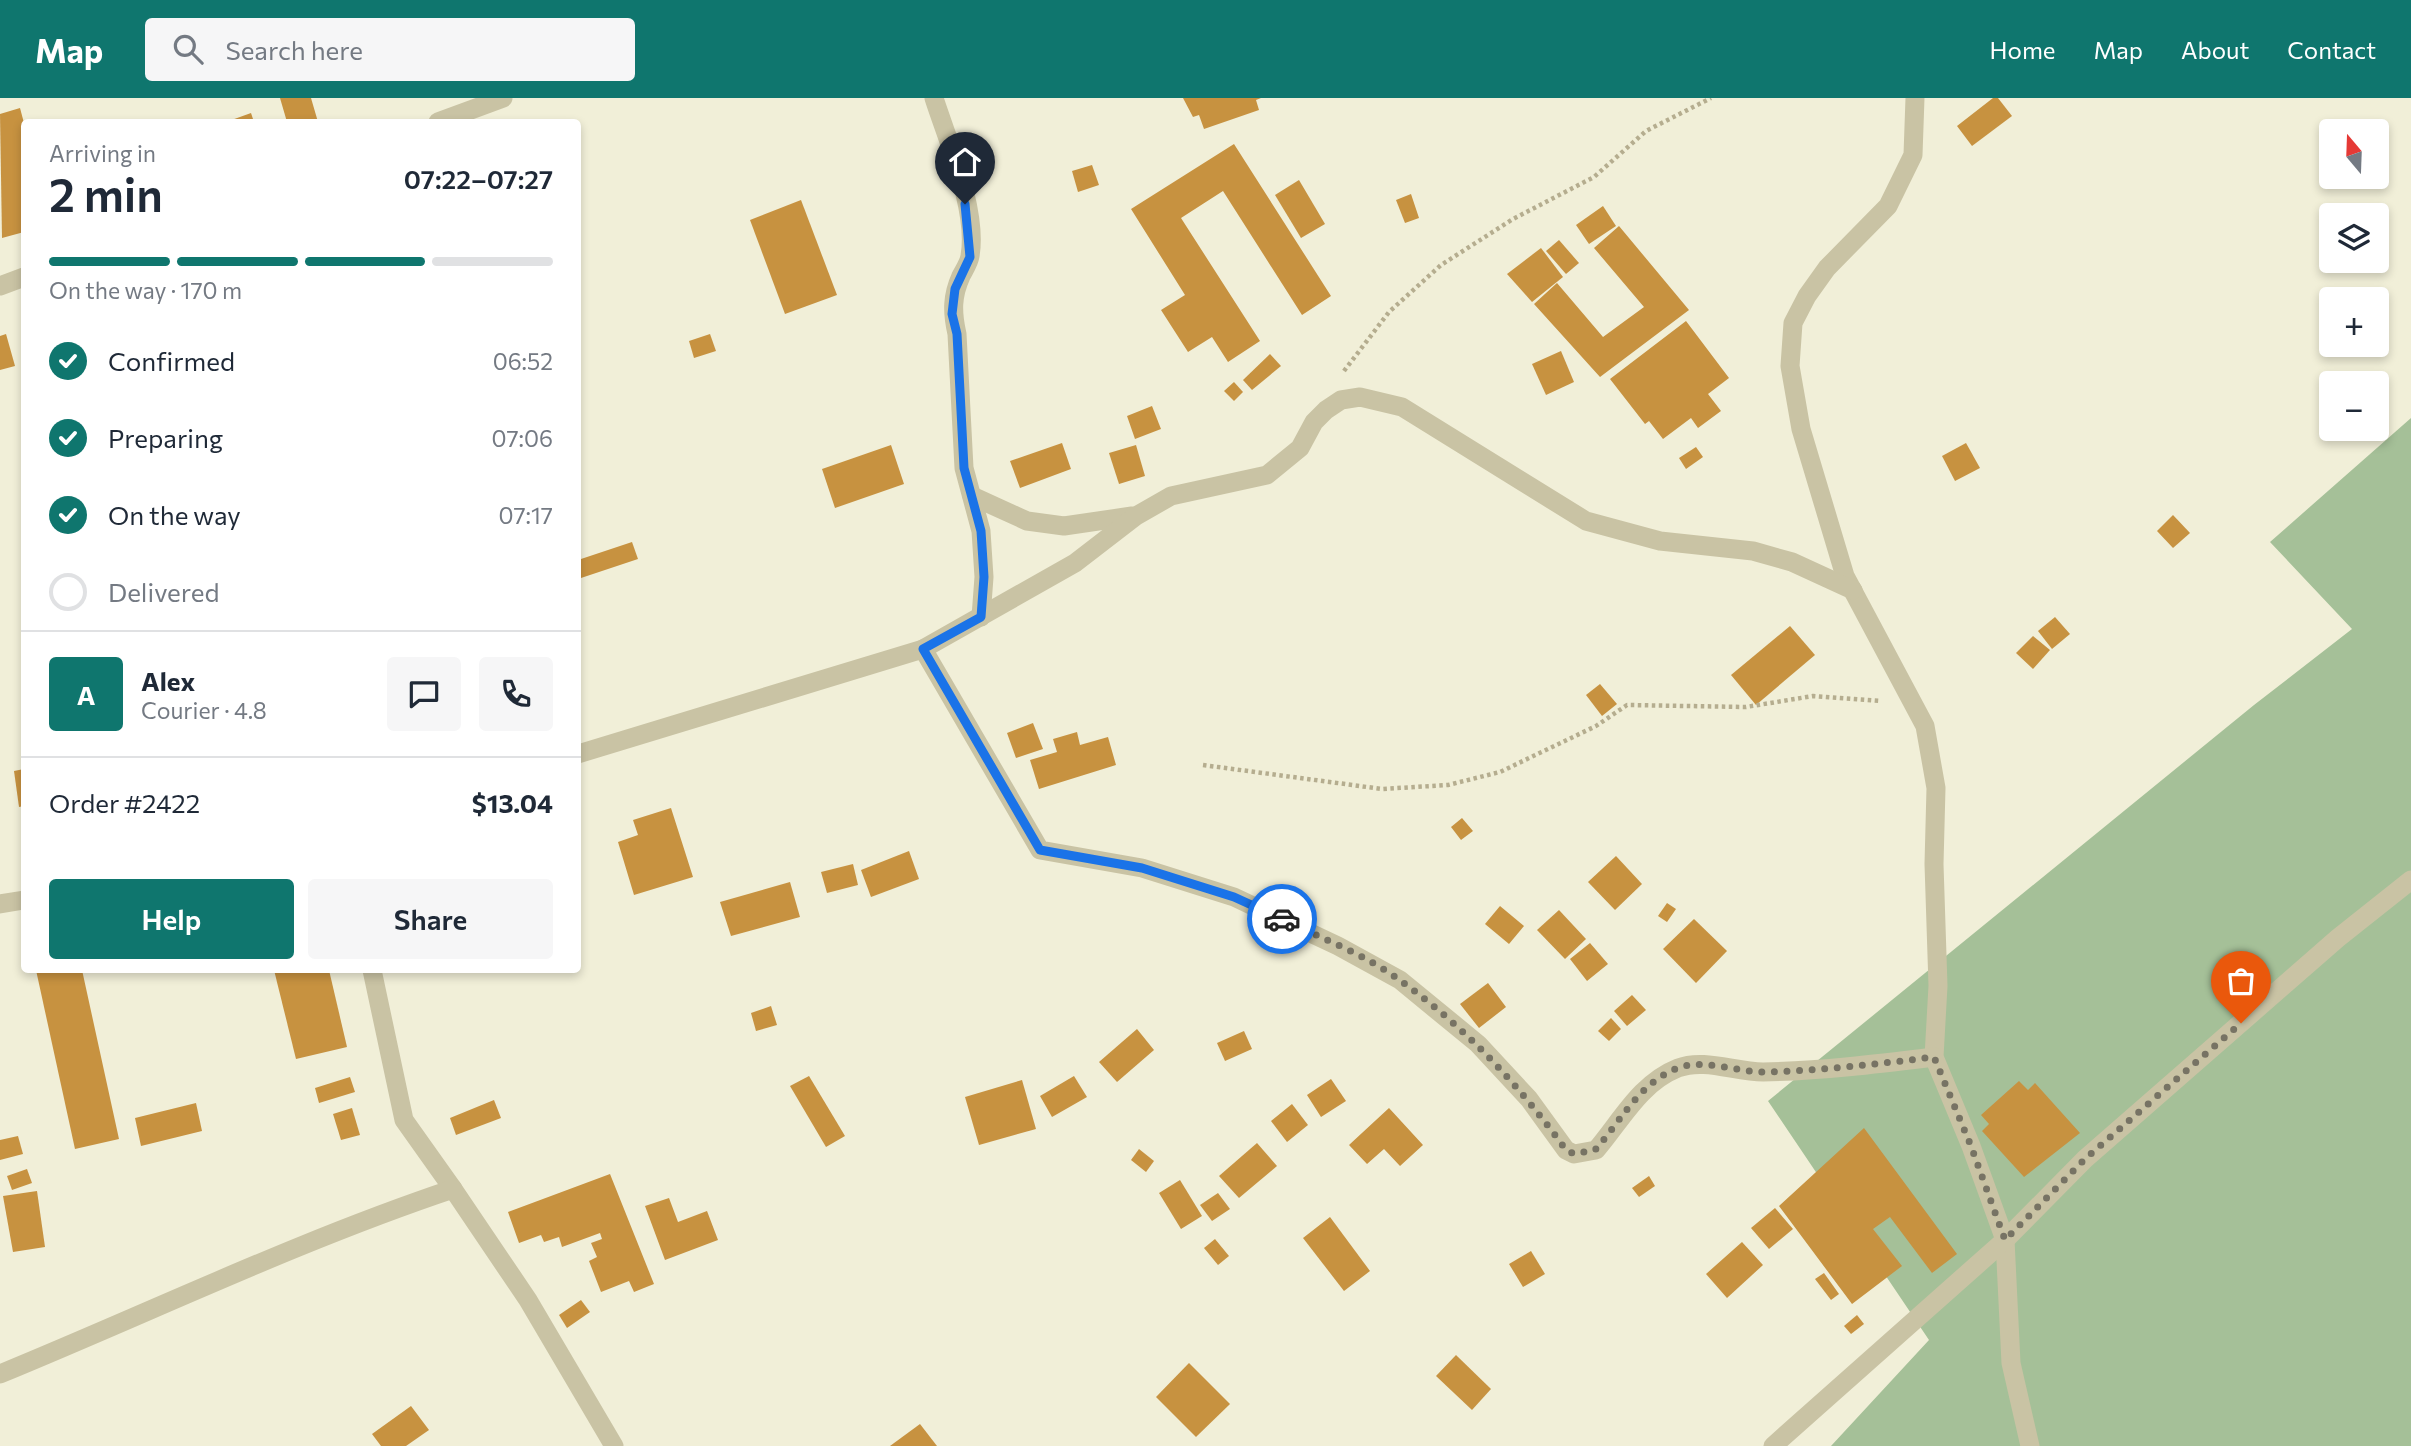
<!DOCTYPE html>
<html lang="en">
<head>
<meta charset="utf-8">
<style>
	body { margin:0; font-family:Commissioner,sans-serif; background:#f6f6f7; color:#1f2937; height:100vh; display:flex; flex-direction:column; font-size:26px; white-space:nowrap }
	* { box-sizing:border-box; margin:0 }
	p { font-size:23px; color:#747a83 }
	.icon { flex:none; width:38px; height:38px; fill:none; stroke:currentColor; stroke-width:2; stroke-linecap:round; stroke-linejoin:round }
	.map { position:relative; flex:1; overflow:hidden }
	.details { position:absolute; left:21px; top:21px; width:560px; height:854px; display:flex; flex-direction:column; background:#fff; border-radius:7px; box-shadow:0 4px 10px #0003 }
	.details>* { flex:none }
	.needle { width:46px; rotate:341deg }
	.tools { position:absolute; left:2319px; top:21px; display:grid; gap:14px }
	.tools a { display:grid; place-items:center; width:70px; height:70px; border-radius:7px; background:#fff; box-shadow:0 4px 10px #0003; font-size:35px }
	.pin { position:absolute; display:grid; place-items:center; width:60px; height:60px; color:#fff; margin:-72px -30px; border-radius:50% 50% 50% 0; rotate:-45deg; box-shadow:0 0 7px #0007 }
	.pin .icon { rotate:45deg }
	.courier { position:absolute; display:grid; place-items:center; width:70px; height:70px; margin:-35px; border:5px solid #1a73e8; border-radius:50%; background:#fff; color:#222; box-shadow:0 2px 9px #0007 }
	.overview em { font-style:normal; font-weight:600 }
	.overview div { display:flex; flex-direction:column-reverse }
	.overview { display:flex; align-items:center; justify-content:space-between; height:119px; padding:0 28px }
	h1 { font-size:46px; font-weight:600; line-height:52px }
	.bar { display:grid; grid-template-columns:repeat(4,1fr); gap:10px 7px; align-content:center; height:84px; padding:0 28px }
	.bar i { height:9px; border-radius:5px; background:#e0e1e3 }
	.bar .on { background:#0f766e }
	.bar p { grid-column:span 4 }
	.line { display:flex; align-items:center; gap:18px; padding:0 28px; border-top:2px solid #e0e1e3 }
	.line div { flex:1 }
	.round { display:grid; place-items:center; flex:none; width:74px; height:74px; border-radius:7px; background:#f6f6f7 }
	ol { padding:0 28px; list-style:none }
	li { display:flex; align-items:center; gap:21px; height:77px }
	li p { margin-inline-start:auto }
	li .icon { padding:7px; border-radius:50%; background:#0f766e; color:#fff; stroke-width:4 }
	li:last-child { color:#747a83 }
	li i { width:38px; height:38px; border:4px solid #e0e1e3; border-radius:50% }
	.primary-button { display:flex; gap:14px; margin-top:auto; padding:14px 28px }
	.primary-button a { flex:1; height:80px; border-radius:7px; background:#0f766e; color:#fff; font-size:28px; font-weight:600; line-height:80px; text-align:center }
	.primary-button a+a { background:#f6f6f7; color:#1f2937 }
	header { display:flex; align-items:center; gap:42px; box-sizing:border-box; height:98px; padding:0 35px; background:#0f766e; color:#fff }
	header strong { font-size:33px }
	nav { display:flex; gap:38px; margin-inline-start:auto; font-size:24px }
	.search { width:490px; height:63px; background:#f6f6f7; display:flex; align-items:center; gap:18px; box-sizing:border-box; padding:0 24px; border-radius:7px; color:#747a83; font-size:26px }
	.map>svg:first-child { display:block }
	.green { fill:#a5c098 }
	.building { fill:#c79240 }
	.lines { fill:none; stroke-linecap:round; stroke-linejoin:round }
	.path { stroke:#b5ad8f; stroke-width:4.5; stroke-dasharray:3.5 3.5; stroke-linecap:butt }
	.minor { stroke:#c9c3a4; stroke-width:19 }
	.done { stroke:#777364; stroke-width:7; stroke-dasharray:0 12.6 }
	.route { stroke:#1a73e8; stroke-width:9 }
</style>
</head>
<body>
<header>
<strong>Map</strong>
<div class="search"><svg class="icon" aria-label="search" viewBox="0 0 24 24"><circle cx="10" cy="10" r="6"/><path d="M15 15l6 6"/></svg>Search here</div>
<nav><a>Home</a><a>Map</a><a>About</a><a>Contact</a></nav>
</header>
<div class="map">
<svg width="2411" height="1348" viewBox="0 0 2411 1348">
	<rect width="100%" height="100%" fill="#f1efd8"/>
	<path class="green" d="M2411 320V1348H1831L1929 1242 1768 1003 2254 607 2352 531 2270 444Z"/>
	<g class="building">
		<path d="M280 0H311L318 24H287Z"/>
		<path d="M1183 0H1261L1256 2 1259 12 1204 31 1199 17 1193 19Z"/>
		<path d="M1993 0H1998L2012 18 1972 48 1957 28Z"/>
		<path d="M20 10 24 25V134L2 140 0 16Z"/>
		<path d="M251 15 254 24H226Z"/>
		<path d="M1234 46 1331 198 1302 217 1223 93 1181 120 1260 243 1228 264 1212 239 1188 254 1161 212 1185 197 1131 111Z"/>
		<path d="M1092 67 1099 87 1078 94 1072 73Z"/>
		<path d="M1299 82 1325 126 1301 140 1275 97Z"/>
		<path d="M1411 96 1419 120 1405 125 1396 102Z"/>
		<path d="M801 102 837 197 785 216 750 122Z"/>
		<path d="M1603 108 1616 128 1589 146 1576 127Z"/>
		<path d="M1619 128 1689 212 1600 279 1534 206 1557 185 1603 239 1644 209 1594 150Z"/>
		<path d="M1559 142 1579 165 1566 176 1546 153Z"/>
		<path d="M1541 150 1563 179 1532 204 1507 176Z"/>
		<path d="M1686 223 1729 280 1708 296 1721 313 1698 330 1691 320 1663 341 1649 323 1645 326 1610 281Z"/>
		<path d="M6 236 15 268 0 272V238Z"/>
		<path d="M710 236 716 253 694 260 689 243Z"/>
		<path d="M1561 253 1574 284 1546 297 1532 266Z"/>
		<path d="M1270 256 1281 268 1252 292 1243 282Z"/>
		<path d="M1234 284 1243 294 1234 303 1224 293Z"/>
		<path d="M1152 308 1161 331 1135 341 1127 318Z"/>
		<path d="M1062 345 1071 371 1020 390 1010 363Z"/>
		<path d="M1966 345 1980 370 1955 383 1942 358Z"/>
		<path d="M891 347 904 386 835 410 822 371Z"/>
		<path d="M1136 347 1145 378 1119 386 1109 355Z"/>
		<path d="M1696 349 1703 359 1686 371 1679 360Z"/>
		<path d="M2173 417 2190 435 2173 450 2157 433Z"/>
		<path d="M632 444 638 461 578 481V462Z"/>
		<path d="M2055 519 2070 536 2052 551 2038 533Z"/>
		<path d="M1790 528 1815 557 1756 607 1731 577Z"/>
		<path d="M2033 538 2050 552 2033 571 2016 555Z"/>
		<path d="M1600 586 1617 606 1602 618 1586 597Z"/>
		<path d="M1033 625 1043 651 1016 660 1007 635Z"/>
		<path d="M1077 634 1080 647 1108 639 1116 667 1039 691 1030 662 1057 654 1053 641Z"/>
		<path d="M24 671V708L19 709 14 673Z"/>
		<path d="M671 710 693 779 634 797 618 744 638 737 633 722Z"/>
		<path d="M1462 720 1473 733 1461 742 1451 729Z"/>
		<path d="M909 753 919 781 871 799 861 772Z"/>
		<path d="M1616 758 1642 786 1615 812 1588 784Z"/>
		<path d="M853 766 858 787 827 795 821 774Z"/>
		<path d="M790 784 800 819 731 838 720 804Z"/>
		<path d="M1667 805 1676 811 1667 824 1658 818Z"/>
		<path d="M1500 808 1524 828 1509 846 1485 826Z"/>
		<path d="M1559 812 1586 841 1565 861 1537 832Z"/>
		<path d="M1694 821 1727 853 1696 885 1663 851Z"/>
		<path d="M1590 845 1608 866 1587 883 1570 861Z"/>
		<path d="M36 872H82L119 1041 75 1051Z"/>
		<path d="M274 872H329L347 949 296 961Z"/>
		<path d="M1488 885 1506 909 1479 930 1460 906Z"/>
		<path d="M1632 897 1646 912 1627 928 1614 913Z"/>
		<path d="M771 908 777 927 756 933 751 915Z"/>
		<path d="M1611 920 1621 931 1609 943 1598 933Z"/>
		<path d="M1137 931 1154 952 1117 984 1099 964Z"/>
		<path d="M1244 933 1252 951 1225 963 1217 945Z"/>
		<path d="M809 978 845 1038 826 1049 790 988Z"/>
		<path d="M1074 978 1087 999 1052 1019 1040 998Z"/>
		<path d="M350 979 355 994 319 1005 315 990Z"/>
		<path d="M1331 981 1346 1003 1321 1019 1307 997Z"/>
		<path d="M1022 982 1036 1031 979 1047 965 999Z"/>
		<path d="M2019 983 2028 992 2035 985 2080 1035 2024 1079 1982 1033 1989 1026 1981 1017Z"/>
		<path d="M494 1002 501 1020 456 1037 450 1020Z"/>
		<path d="M196 1005 202 1033 141 1048 135 1020Z"/>
		<path d="M1292 1006 1308 1027 1287 1044 1271 1023Z"/>
		<path d="M352 1010 360 1037 341 1042 333 1016Z"/>
		<path d="M1389 1010 1423 1047 1400 1068 1384 1051 1367 1066 1349 1047Z"/>
		<path d="M1864 1030 1957 1156 1932 1175 1890 1119 1873 1131 1902 1168 1852 1206 1779 1108Z"/>
		<path d="M18 1038 23 1056 0 1062V1042Z"/>
		<path d="M1257 1045 1277 1068 1239 1100 1219 1078Z"/>
		<path d="M1139 1051 1154 1063 1146 1074 1131 1062Z"/>
		<path d="M27 1071 32 1085 12 1092 7 1078Z"/>
		<path d="M610 1076 654 1186 634 1194 629 1183 601 1194 589 1163 597 1159 591 1145 602 1141 600 1135 562 1149 559 1139 544 1144 541 1137 519 1145 508 1114Z"/>
		<path d="M1649 1078 1655 1088 1639 1099 1632 1090Z"/>
		<path d="M1180 1082 1202 1118 1181 1131 1159 1095Z"/>
		<path d="M37 1093 45 1149 13 1154 3 1098Z"/>
		<path d="M1218 1095 1230 1111 1212 1123 1200 1107Z"/>
		<path d="M669 1100 678 1124 707 1113 718 1142 665 1162 645 1108Z"/>
		<path d="M1775 1110 1793 1131 1769 1151 1751 1130Z"/>
		<path d="M1330 1119 1370 1173 1344 1193 1303 1140Z"/>
		<path d="M1215 1141 1229 1158 1218 1167 1204 1150Z"/>
		<path d="M1742 1144 1763 1167 1727 1200 1706 1176Z"/>
		<path d="M1531 1153 1545 1176 1523 1189 1509 1166Z"/>
		<path d="M1824 1175 1839 1196 1831 1202 1815 1181Z"/>
		<path d="M581 1202 590 1214 567 1230 559 1217Z"/>
		<path d="M1857 1217 1864 1226 1851 1236 1844 1228Z"/>
		<path d="M1456 1257 1491 1291 1472 1312 1436 1278Z"/>
		<path d="M1189 1265 1230 1306 1196 1339 1156 1299Z"/>
		<path d="M411 1308 429 1332 406 1348H381L372 1336Z"/>
		<path d="M920 1326 937 1348H890Z"/>
	</g>
	<g class="lines">
		<g class="path">
			<path d="M1344 273 1389 214 1441 167 1513 121 1594 79 1646 33 1711 0"/>
			<path d="M1203 667 1382 691 1448 687 1500 674 1596 628 1627 607 1746 609 1813 598 1880 603"/>
		</g>
		<g class="minor">
			<path d="M934 0C948 44 978 112 970 158 969 165 964 172 961 178 952 198 952 214 957 236L964 370 981 433 984 479 981 519"/>
			<path d="M1915 0 1913 57 1888 108 1827 170 1807 198 1793 225 1790 268 1801 331 1845 478 1925 628 1936 690 1934 766 1938 888 1934 959 1971 1048 2005 1142 2011 1265 2030 1348"/>
			<path d="M438 24 503 0"/>
			<path d="M0 188 24 179"/>
			<path d="M972 398 1027 423 1064 428 1132 418"/>
			<path d="M923 551 1040 752 1142 770 1234 799 1338 848 1400 882 1478 946 1529 1001 1566 1052 1574 1056 1596 1052C1621 1023 1640 985 1678 970 1704 960 1735 974 1763 974 1820 973 1877 966 1934 959"/>
			<path d="M578 656 923 551 1075 465 1136 418 1171 398 1267 377 1300 350 1314 324 1326 312 1341 302 1360 299 1402 309 1586 423 1660 443 1753 453 1792 464 1853 492"/>
			<path d="M0 806 24 802"/>
			<path d="M372 872 404 1022 453 1091"/>
			<path d="M0 1276C151 1214 298 1143 453 1091L528 1202 614 1348"/>
			<path d="M1773 1348 2005 1142 2085 1061 2338 840 2411 782"/>
		</g>
	</g>
	<g class="lines">
		<path class="done" d="M1282 821C1321 840 1366 857 1401 883 1466 930 1519 987 1566 1052L1574 1056 1595 1052C1621 1023 1639 985 1678 970 1704 960 1736 974 1763 974 1820 973 1877 966 1934 959L1971 1048 2005 1142 2085 1061 2241 925"/>
		<path class="route" d="M965 106 970 159 955 191 952 216 957 236 964 370 981 433 984 479 981 519 923 551 1040 752 1142 770 1234 799 1282 821"/>
	</g>
</svg>
<div class="tools">
<a><svg class="needle" viewBox="-14 -14 28 28"><path d="M0-13l5 13h-10z" fill="#e53935"/><path d="M0 13l5-13h-10z" fill="#747a83"/></svg></a>
<a><svg class="icon" aria-label="layers" viewBox="0 0 24 24"><path d="M12 4l9 5-9 5-9-5zM3 14l9 5 9-5"/></svg></a>
<a>+</a>
<a>−</a>
</div>
<div class="pin" style="left:2241px;top:925px;background:#ea580c"><svg class="icon" aria-label="bag" viewBox="0 0 24 24"><path d="M5 8h14l-1 12H6zM9 8a3 3 0 0 1 6 0"/></svg></div>
<div class="pin" style="left:965px;top:106px;background:#1f2937"><svg class="icon" aria-label="home" viewBox="0 0 24 24"><path d="M3 11l9-7 9 7M6 9v11h12V9"/></svg></div>
<div class="courier" style="left:1282px;top:821px"><svg class="icon" aria-label="car" viewBox="0 0 24 24"><path d="M5 17H2v-5l4-1 3-4h7l3 4 3 1v5h-3M9 17h6M6 11h13"/><circle cx="7" cy="17" r="2"/><circle cx="17" cy="17" r="2"/></svg></div>
<section class="details">
<div class="overview"><div><h1>2 min</h1><p>Arriving in</p></div><em>07:22–07:27</em></div>
<div class="bar"><i class="on"></i><i class="on"></i><i class="on"></i><i></i><p>On the way · 170 m</p></div>
<ol>
<li><svg class="icon" aria-label="check" viewBox="0 0 24 24"><path d="M5 12l5 5 9-10"/></svg>Confirmed<p>06:52</p></li>
<li><svg class="icon" aria-label="check" viewBox="0 0 24 24"><path d="M5 12l5 5 9-10"/></svg>Preparing<p>07:06</p></li>
<li><svg class="icon" aria-label="check" viewBox="0 0 24 24"><path d="M5 12l5 5 9-10"/></svg>On the way<p>07:17</p></li>
<li><i></i>Delivered</li>
</ol>
<div class="line" style="height:126px"><b class="round" style="background:#0f766e;color:#fff">A</b><div><b>Alex</b><p>Courier · 4.8</p></div><a class="round"><svg class="icon" aria-label="chat" viewBox="0 0 24 24"><path d="M4 5h16v11H9l-5 4z"/></svg></a><a class="round"><svg class="icon" aria-label="phone" viewBox="0 0 24 24"><path d="M5 4h4l2 5-3 2q2 4 5 5l2-3 5 2v4C11 20 4 13 5 4z"/></svg></a></div>
<div class="line" style="height:91px"><div>Order #2422</div><b>$13.04</b></div>
<div class="primary-button"><a>Help</a><a>Share</a></div>
</section>
</div>
</body>
</html>
